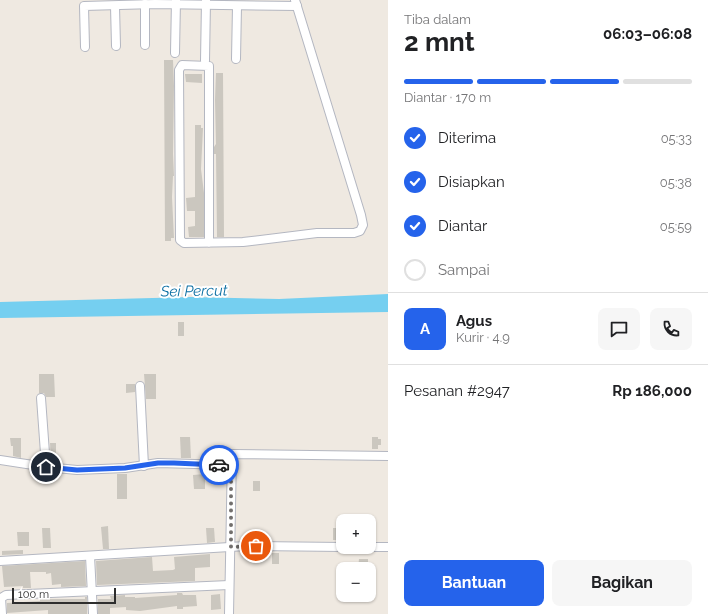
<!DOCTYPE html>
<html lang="id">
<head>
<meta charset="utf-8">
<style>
	body { margin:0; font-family:Raleway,sans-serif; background:#f6f6f6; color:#202124; height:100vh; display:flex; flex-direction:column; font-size:15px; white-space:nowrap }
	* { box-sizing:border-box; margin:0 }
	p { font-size:13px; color:#757577 }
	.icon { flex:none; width:22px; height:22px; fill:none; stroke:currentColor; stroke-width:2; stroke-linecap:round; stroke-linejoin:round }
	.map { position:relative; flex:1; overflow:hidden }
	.details { display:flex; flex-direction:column; background:#fff; width:320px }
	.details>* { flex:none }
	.controls { position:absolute; left:336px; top:514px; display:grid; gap:8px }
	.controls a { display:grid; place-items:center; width:40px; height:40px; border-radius:8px; background:#fff; box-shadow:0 1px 3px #0004; font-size:20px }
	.scale { position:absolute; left:12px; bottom:10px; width:104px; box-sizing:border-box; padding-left:4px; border:2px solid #2e2e2e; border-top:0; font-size:11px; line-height:14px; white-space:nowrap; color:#2e2e2e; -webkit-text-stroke:3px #fff; paint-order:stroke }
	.pin { position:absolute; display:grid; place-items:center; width:34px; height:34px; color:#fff; margin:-17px; border:2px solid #fff; border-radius:50%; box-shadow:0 1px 4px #0007 }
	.courier { position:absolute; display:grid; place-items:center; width:40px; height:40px; margin:-20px; border:3px solid #2563eb; border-radius:50%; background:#fff; color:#222; box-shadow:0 1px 5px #0007 }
	.overview em { font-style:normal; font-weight:700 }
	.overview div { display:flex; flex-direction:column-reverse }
	.overview { display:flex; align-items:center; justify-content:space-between; height:68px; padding:0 16px }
	h1 { font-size:26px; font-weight:700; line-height:30px }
	.bar { display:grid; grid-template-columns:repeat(4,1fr); gap:6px 4px; align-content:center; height:48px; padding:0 16px }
	.bar i { height:5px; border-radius:3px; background:#e0e0e0 }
	.bar .current { background:#2563eb }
	.bar p { grid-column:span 4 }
	.line { display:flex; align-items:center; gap:10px; padding:0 16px; border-top:1px solid #e0e0e0 }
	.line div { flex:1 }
	.round { display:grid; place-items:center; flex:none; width:42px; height:42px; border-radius:8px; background:#f6f6f6 }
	ol { padding:0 16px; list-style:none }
	li { display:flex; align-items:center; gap:12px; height:44px }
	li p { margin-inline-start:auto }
	li .icon { padding:4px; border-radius:50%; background:#2563eb; color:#fff; stroke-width:4 }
	li:last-child { color:#757577 }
	li i { width:22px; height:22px; border:2px solid #e0e0e0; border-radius:50% }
	.primary-button { display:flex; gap:8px; margin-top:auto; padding:8px 16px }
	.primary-button a { flex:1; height:46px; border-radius:8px; background:#2563eb; color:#fff; font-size:16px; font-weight:700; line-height:46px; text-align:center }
	.primary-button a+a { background:#f6f6f6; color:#202124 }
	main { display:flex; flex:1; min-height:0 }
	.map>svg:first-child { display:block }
	.water { fill:#75cff0 }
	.building { fill:#cbc7bf }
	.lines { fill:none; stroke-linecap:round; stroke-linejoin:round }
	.minor-casing { stroke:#b4b7c1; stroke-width:10 }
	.minor { stroke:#fff; stroke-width:8 }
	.done { stroke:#726f6d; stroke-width:4; stroke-dasharray:0 7.2 }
	.route { stroke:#2563eb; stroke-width:5 }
	.labels { text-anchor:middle; stroke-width:4; stroke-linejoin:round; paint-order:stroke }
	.water-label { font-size:15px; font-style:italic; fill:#0d6fa3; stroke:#fff }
</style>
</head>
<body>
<main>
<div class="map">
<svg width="388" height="614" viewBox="0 0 388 614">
	<rect width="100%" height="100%" fill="#efe9e1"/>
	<path class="water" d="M388 294V312L0 318V302L191 297 279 299Z"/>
	<g class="building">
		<path d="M164 60H173L174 86 173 154 174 176H173L172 197 174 238H171V241H165Z"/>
		<path d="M216 73H223L224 237H217L216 154H214V147L216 144 215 100Z"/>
		<path d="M185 74H202V83L186 82Z"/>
		<path d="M195 125H201V128H203L201 169 204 193V237H189L188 227 195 226V211H187L186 198 195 197Z"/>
		<rect x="178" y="322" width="6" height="14"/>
		<path d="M39 374H54L55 397H46L44 393H39Z"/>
		<path d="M144 374H156V399H146Z"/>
		<path d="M126 384H135V392L126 393Z"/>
		<path d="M180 437H190L191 458H181Z"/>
		<path d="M372 437H378V439H381V445H378V449H372Z"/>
		<path d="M10 438H21V458L13 456V446H11Z"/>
		<path d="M50 443H56V462H51Z"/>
		<rect x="117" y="474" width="10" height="25"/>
		<path d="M205 474V489H194L193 475Z"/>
		<rect x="253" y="481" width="7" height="10"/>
		<path d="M108 526 109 549H103L101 527Z"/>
		<path d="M42 528H50L51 548H43Z"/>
		<path d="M206 528H214L215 542 207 543Z"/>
		<rect x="333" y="528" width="10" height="12"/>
		<path d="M17 532H29V546H18Z"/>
		<path d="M23 550V554L2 555V551Z"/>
		<rect x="272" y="553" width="7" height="11"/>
		<path d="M210 554V567L195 568V581L97 585 96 561 152 557 153 571 173 570 175 569 174 557Z"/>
		<path d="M359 559H368V569H358Z"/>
		<path d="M85 561 86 586 61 587V584L52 585 51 573 46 574V572H30L31 588H23V586L4 587 2 566Z"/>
		<path d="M177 593H182L183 595H196L197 606 183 607V609H177V606L140 611 126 610V607L110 608V614H98V599H111L110 596 125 595V597H135V598L177 595Z"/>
		<path d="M220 594 221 609 211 610V595Z"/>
		<path d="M85 597H87V614H48V610L7 613V603L40 601V599H85Z"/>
	</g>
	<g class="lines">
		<g class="minor-casing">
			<g id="minor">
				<path d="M145 4V45"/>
				<path d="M115 6 116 46"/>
				<path d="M85 47 84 6 155 4 297 6"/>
				<path d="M175 53 176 0"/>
				<path d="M236 59 237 6"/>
				<path d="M205 61 206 1"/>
				<path d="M209 243V66L182 65 179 70 180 240 184 243 243 242 317 233H354L360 231 363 225 361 215 295 0"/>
				<path d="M140 386 144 466"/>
				<path d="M41 398 46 467"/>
				<path d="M0 460 46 467 77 470 125 468 158 463 231 465"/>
				<path d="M367 547H388"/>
				<path d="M90 556 93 614"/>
				<path d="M0 561 246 546 343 547"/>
				<path d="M2 614 1 598 6 595 229 585"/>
				<path d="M229 614 232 454 388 456"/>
			</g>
		</g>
		<use href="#minor" class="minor"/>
	</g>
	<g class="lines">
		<path class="done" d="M219 465H231V547L256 546"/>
		<path class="route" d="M46 467 77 470 125 468 158 463H174L219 465"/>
	</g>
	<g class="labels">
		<g class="water-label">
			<text transform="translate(194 291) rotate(-1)" y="5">Sei Percut</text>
		</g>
	</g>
</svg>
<div class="controls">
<a>+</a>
<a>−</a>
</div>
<div class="scale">100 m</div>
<div class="pin" style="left:256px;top:546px;background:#ea580c"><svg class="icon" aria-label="bag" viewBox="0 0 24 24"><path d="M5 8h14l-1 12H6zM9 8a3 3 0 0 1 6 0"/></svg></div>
<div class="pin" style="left:46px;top:467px;background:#1f2937"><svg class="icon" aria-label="home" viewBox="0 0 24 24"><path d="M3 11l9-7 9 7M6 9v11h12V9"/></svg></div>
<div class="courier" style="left:219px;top:465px"><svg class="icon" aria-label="car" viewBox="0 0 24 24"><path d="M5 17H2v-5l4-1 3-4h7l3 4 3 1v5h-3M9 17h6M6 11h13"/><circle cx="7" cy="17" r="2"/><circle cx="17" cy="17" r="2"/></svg></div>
</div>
<section class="details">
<div class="overview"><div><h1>2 mnt</h1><p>Tiba dalam</p></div><em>06:03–06:08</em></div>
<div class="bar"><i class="current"></i><i class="current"></i><i class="current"></i><i></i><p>Diantar · 170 m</p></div>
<ol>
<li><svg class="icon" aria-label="check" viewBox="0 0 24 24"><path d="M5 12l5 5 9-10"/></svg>Diterima<p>05:33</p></li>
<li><svg class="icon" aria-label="check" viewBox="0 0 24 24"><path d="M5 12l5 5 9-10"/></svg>Disiapkan<p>05:38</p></li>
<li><svg class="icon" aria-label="check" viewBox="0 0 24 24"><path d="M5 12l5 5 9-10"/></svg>Diantar<p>05:59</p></li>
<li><i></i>Sampai</li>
</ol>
<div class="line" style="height:72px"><b class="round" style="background:#2563eb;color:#fff">A</b><div><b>Agus</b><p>Kurir · 4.9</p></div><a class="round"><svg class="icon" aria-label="chat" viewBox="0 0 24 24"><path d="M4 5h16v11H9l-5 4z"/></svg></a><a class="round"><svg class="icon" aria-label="phone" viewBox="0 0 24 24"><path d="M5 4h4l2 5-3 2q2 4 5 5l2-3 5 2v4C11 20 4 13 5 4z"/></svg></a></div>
<div class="line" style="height:52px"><div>Pesanan #2947</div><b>Rp 186,000</b></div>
<div class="primary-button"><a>Bantuan</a><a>Bagikan</a></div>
</section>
</main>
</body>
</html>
